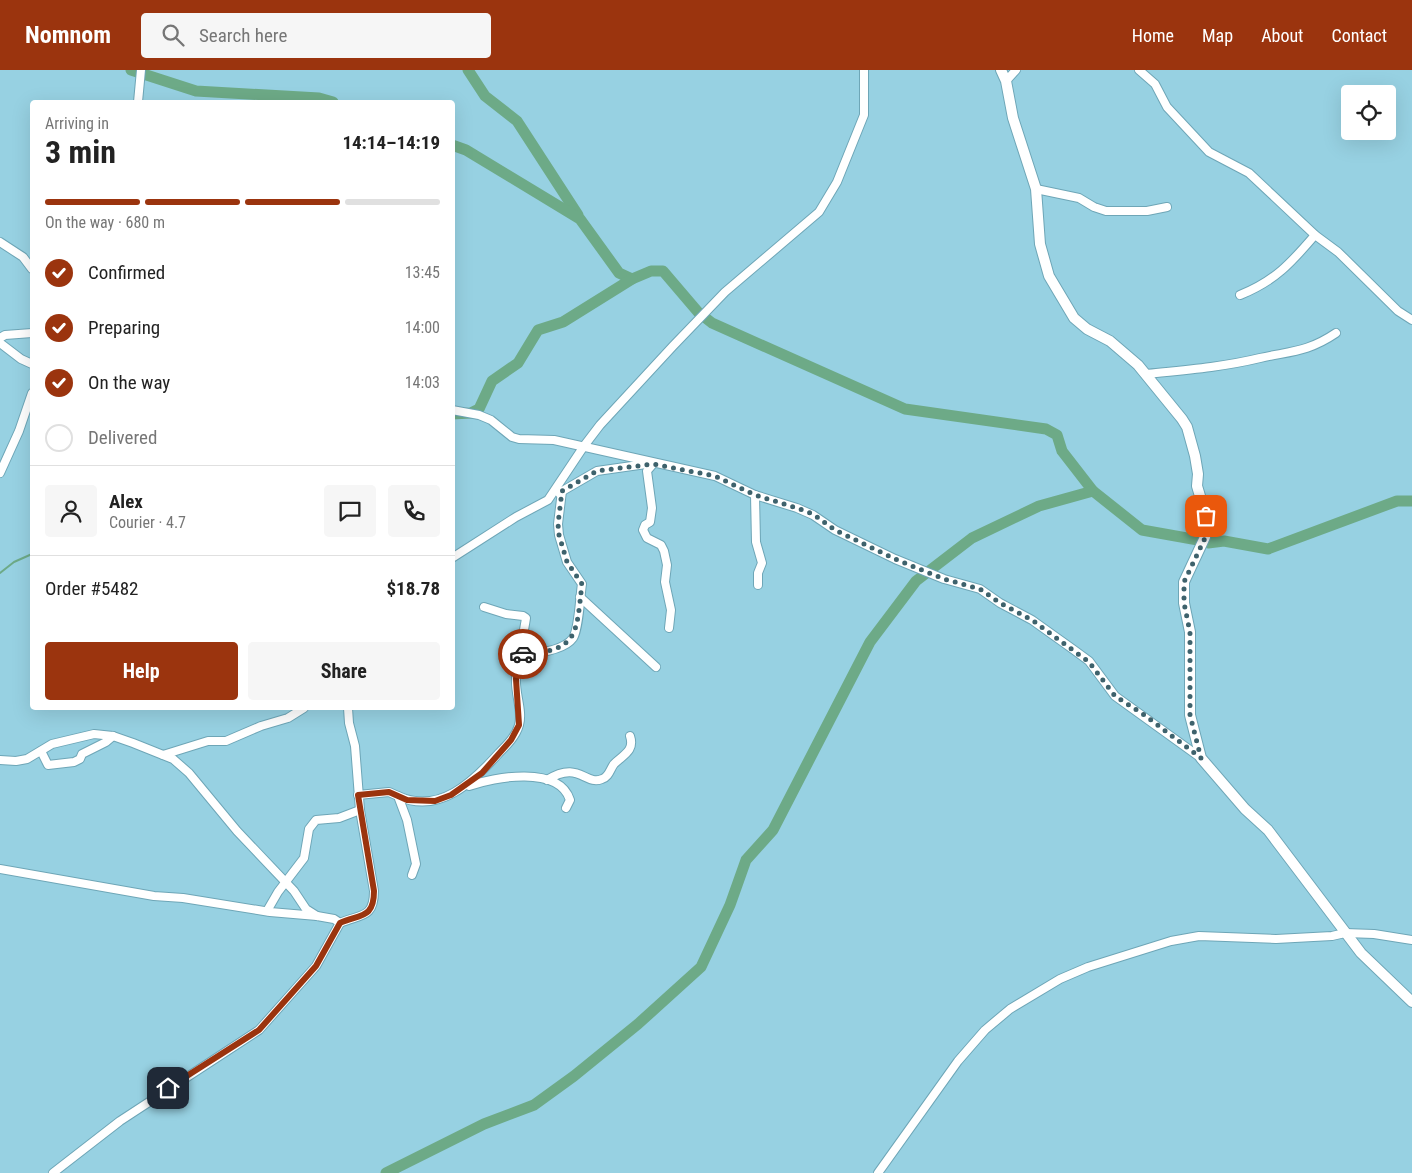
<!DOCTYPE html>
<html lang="en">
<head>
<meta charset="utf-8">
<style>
	body { margin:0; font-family:"Roboto Condensed",sans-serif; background:#f6f6f6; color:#222; height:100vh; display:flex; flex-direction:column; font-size:19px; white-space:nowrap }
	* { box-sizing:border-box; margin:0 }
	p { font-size:16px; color:#767676 }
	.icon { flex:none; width:28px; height:28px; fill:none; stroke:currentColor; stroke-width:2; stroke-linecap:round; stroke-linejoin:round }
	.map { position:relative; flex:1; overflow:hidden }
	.sheet { position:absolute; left:30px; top:30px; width:425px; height:610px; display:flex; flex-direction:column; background:#fff; border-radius:5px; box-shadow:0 5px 20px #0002 }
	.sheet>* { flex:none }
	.controls { position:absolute; left:1341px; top:15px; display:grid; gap:10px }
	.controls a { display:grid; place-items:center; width:55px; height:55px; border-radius:5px; background:#fff; box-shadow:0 5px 20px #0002; font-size:25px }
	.pin { position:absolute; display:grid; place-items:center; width:42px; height:42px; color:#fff; margin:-21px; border-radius:10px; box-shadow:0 2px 8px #0006 }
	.courier { position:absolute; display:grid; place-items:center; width:50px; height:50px; margin:-25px; border:4px solid #9b340e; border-radius:50%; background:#fff; color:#222; box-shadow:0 1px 6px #0007 }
	.summary em { font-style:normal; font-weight:700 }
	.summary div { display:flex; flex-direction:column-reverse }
	.summary { display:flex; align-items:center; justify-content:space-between; height:85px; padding:0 15px }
	h1 { font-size:32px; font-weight:700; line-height:38px }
	.bar { display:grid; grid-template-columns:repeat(4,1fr); gap:8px 5px; align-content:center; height:60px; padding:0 15px }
	.bar i { height:6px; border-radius:4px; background:#e0e0e0 }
	.bar .current { background:#9b340e }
	.bar p { grid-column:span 4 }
	.line { display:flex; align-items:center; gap:12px; padding:0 15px; border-top:1px solid #e0e0e0 }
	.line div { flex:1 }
	.round { display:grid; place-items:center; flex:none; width:52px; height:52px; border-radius:5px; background:#f6f6f6 }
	ol { padding:0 15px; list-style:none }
	li { display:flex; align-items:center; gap:15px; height:55px }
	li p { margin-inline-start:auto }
	li .icon { padding:5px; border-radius:50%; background:#9b340e; color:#fff; stroke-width:4 }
	li:last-child { color:#767676 }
	li i { width:28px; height:28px; border:2px solid #e0e0e0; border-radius:50% }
	.action { display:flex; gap:10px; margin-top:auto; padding:10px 15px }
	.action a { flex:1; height:58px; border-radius:5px; background:#9b340e; color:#fff; font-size:20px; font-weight:700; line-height:58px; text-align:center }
	.action a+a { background:#f6f6f6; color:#222 }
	header { display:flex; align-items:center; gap:30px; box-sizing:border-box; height:70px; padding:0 25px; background:#9b340e; color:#fff }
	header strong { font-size:24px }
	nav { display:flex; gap:28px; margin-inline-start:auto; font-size:18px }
	.search { width:350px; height:45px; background:#f6f6f6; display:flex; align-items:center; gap:12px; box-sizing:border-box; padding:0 18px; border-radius:5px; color:#767676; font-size:19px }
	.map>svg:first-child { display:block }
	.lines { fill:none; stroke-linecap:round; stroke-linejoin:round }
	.stream { stroke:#6daa87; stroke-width:2 }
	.river { stroke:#6daa87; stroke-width:11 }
	.minor-casing { stroke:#6ea6b7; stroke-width:10 }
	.tertiary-casing { stroke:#6ea6b7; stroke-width:12 }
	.minor { stroke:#fff; stroke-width:8 }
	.tertiary { stroke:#fff; stroke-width:10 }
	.done { stroke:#3e626c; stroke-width:5; stroke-dasharray:0 9 }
	.route { stroke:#9b340e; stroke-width:6 }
</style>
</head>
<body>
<header>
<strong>Nomnom</strong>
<div class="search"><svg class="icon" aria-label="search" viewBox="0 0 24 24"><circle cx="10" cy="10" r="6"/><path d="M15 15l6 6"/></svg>Search here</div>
<nav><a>Home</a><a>Map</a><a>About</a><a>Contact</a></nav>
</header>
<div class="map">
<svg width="1412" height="1103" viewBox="0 0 1412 1103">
	<rect width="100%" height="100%" fill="#97d1e2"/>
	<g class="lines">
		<path class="stream" d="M0 503 14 492 32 484"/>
		<g class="river">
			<path d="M131 0 196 21 319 28 333 32"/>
			<path d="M468 0 485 26 517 51 578 145"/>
			<path d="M452 75 466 80 580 149 619 203 632 209 651 201H663L698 242 712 253 905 339 1046 359 1057 365 1062 381 1093 421 1142 460 1198 470"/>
			<path d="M452 344 471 343 479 339 492 311 518 293 538 260 563 252 632 209"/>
			<path d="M1208 473 1224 471 1268 479 1397 431H1412"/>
			<path d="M386 1103 484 1054 534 1035 574 1006 638 954 701 897 730 835 746 790 773 760 870 572 916 511 972 468 1039 436 1093 421"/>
		</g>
		<g class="minor-casing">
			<g id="minor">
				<path d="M1139 0 1155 14 1167 37 1209 82 1249 103 1315 165 1338 182 1398 241 1412 250"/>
				<path d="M1006 11 1016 0"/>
				<path d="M138 32 141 0"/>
				<path d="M1036 119 1079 128 1094 137 1106 141H1147L1167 137"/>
				<path d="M0 172 23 187 32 199"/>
				<path d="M1240 225C1275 211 1291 193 1315 165"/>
				<path d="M0 268 5 265 32 263"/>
				<path d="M0 273 21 289 32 294"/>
				<path d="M1146 304C1185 300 1223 297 1260 288 1291 281 1308 282 1336 263"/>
				<path d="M452 340 479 345 491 350 512 367 519 369 554 370 715 406 755 425 797 438 813 445 835 460 895 489 944 509 980 519 1000 533 1032 550 1074 580 1089 591 1115 626 1201 688"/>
				<path d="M653 394 647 401 652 438 650 452 645 455 643 460 647 468 661 475 664 481 667 495 665 512 671 540 669 558"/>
				<path d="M0 403 19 361 32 323"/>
				<path d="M559 423 597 401 646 394"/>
				<path d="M755 425 756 472 762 493 758 503V515"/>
				<path d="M452 488 516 447 548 430 584 376 600 355 673 276 725 222 819 142 837 112 864 45V0"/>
				<path d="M580 527 656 597"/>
				<path d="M519 585C533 584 564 581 573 568 579 559 580 526 582 514L567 492 559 465 558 454 562 421"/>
				<path d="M41 681 48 695 74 692 80 689 82 684 106 672 113 666"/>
				<path d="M163 685 208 671H226L261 656 288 648 304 638"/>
				<path d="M0 690 16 691 27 689 52 674 94 664 113 666 133 673 173 689 189 703 237 761 294 821 306 839 317 846"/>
				<path d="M547 710C579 690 585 716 602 709 609 707 610 699 614 694 623 685 635 681 630 666"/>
				<path d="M469 716C494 707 559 695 570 730L566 738"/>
				<path d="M358 725 389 722 398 726 407 750 416 794 412 805"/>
				<path d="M398 726C439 745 473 712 499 683 507 675 516 666 519 655 523 641 515 624 516 609 517 588 523 569 526 548L523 546 506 544 484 537"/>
				<path d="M0 799 154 826 183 828 270 842 317 846 334 849 340 853"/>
				<path d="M267 841 278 822 304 788 309 759 316 750 339 748 360 740"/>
				<path d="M53 1103 120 1051 259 960 316 896 340 853C360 844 374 849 374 821L360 740 355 676 349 653 348 638"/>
				<path d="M878 1103 958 991 985 960 1010 939 1060 909 1088 897 1171 871 1199 866 1276 869 1332 866 1345 863 1374 864 1412 870"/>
			</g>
		</g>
		<g class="tertiary-casing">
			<path id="tertiary" d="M1001 0 1006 11 1013 48 1036 119 1040 174 1049 206 1074 248 1087 259 1110 271 1138 295 1182 349 1187 357 1195 386 1198 404 1197 416 1206 446 1205 467 1184 512V533L1190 562V645L1201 688 1245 739 1268 760 1361 883 1412 932"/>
		</g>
		<use href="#minor" class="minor"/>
		<use href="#tertiary" class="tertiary"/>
	</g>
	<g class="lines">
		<path class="done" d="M523 584C580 581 576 563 582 514L567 492 559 465 558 454 562 421 597 401 653 394 715 406 755 425 797 438 813 444 835 460 895 489 944 509 980 519 1000 533 1032 550 1089 592 1115 626 1143 644 1201 688 1190 645V562L1184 533V512L1205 468 1206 446"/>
		<path class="route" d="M168 1018 259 960 316 896 340 853C360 844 374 849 374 821L358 725 389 722 407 730 435 731 451 725 482 703 511 670 519 655 516 609 518 585 523 584"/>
	</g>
</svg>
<div class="controls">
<a><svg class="icon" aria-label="locate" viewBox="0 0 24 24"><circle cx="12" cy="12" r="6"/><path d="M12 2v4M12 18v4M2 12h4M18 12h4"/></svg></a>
</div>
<div class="pin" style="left:1206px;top:446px;background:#ea580c"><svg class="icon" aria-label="bag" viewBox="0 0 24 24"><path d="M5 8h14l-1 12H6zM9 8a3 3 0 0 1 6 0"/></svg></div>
<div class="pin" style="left:168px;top:1018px;background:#1f2937"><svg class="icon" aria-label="home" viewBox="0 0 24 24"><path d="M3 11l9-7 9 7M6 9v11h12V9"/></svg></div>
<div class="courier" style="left:523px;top:584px"><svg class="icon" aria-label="car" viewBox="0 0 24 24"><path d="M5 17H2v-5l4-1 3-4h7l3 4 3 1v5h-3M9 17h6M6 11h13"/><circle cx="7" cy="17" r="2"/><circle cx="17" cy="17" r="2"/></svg></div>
<section class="sheet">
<div class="summary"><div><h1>3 min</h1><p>Arriving in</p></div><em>14:14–14:19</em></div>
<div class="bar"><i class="current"></i><i class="current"></i><i class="current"></i><i></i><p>On the way · 680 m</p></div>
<ol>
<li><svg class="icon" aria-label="check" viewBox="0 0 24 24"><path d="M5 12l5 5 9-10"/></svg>Confirmed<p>13:45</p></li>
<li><svg class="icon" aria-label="check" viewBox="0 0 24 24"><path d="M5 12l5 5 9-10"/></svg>Preparing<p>14:00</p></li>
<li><svg class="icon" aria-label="check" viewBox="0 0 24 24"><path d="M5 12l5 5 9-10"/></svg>On the way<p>14:03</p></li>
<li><i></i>Delivered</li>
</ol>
<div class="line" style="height:90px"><a class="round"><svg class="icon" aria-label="person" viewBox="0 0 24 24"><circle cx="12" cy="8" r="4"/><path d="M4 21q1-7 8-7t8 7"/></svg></a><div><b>Alex</b><p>Courier · 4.7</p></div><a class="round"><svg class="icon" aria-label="chat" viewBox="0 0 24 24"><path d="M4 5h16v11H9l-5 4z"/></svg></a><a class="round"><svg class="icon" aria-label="phone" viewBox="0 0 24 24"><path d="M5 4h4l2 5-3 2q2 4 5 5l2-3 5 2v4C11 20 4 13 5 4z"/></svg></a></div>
<div class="line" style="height:65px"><div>Order #5482</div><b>$18.78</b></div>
<div class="action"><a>Help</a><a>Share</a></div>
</section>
</div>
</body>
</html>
